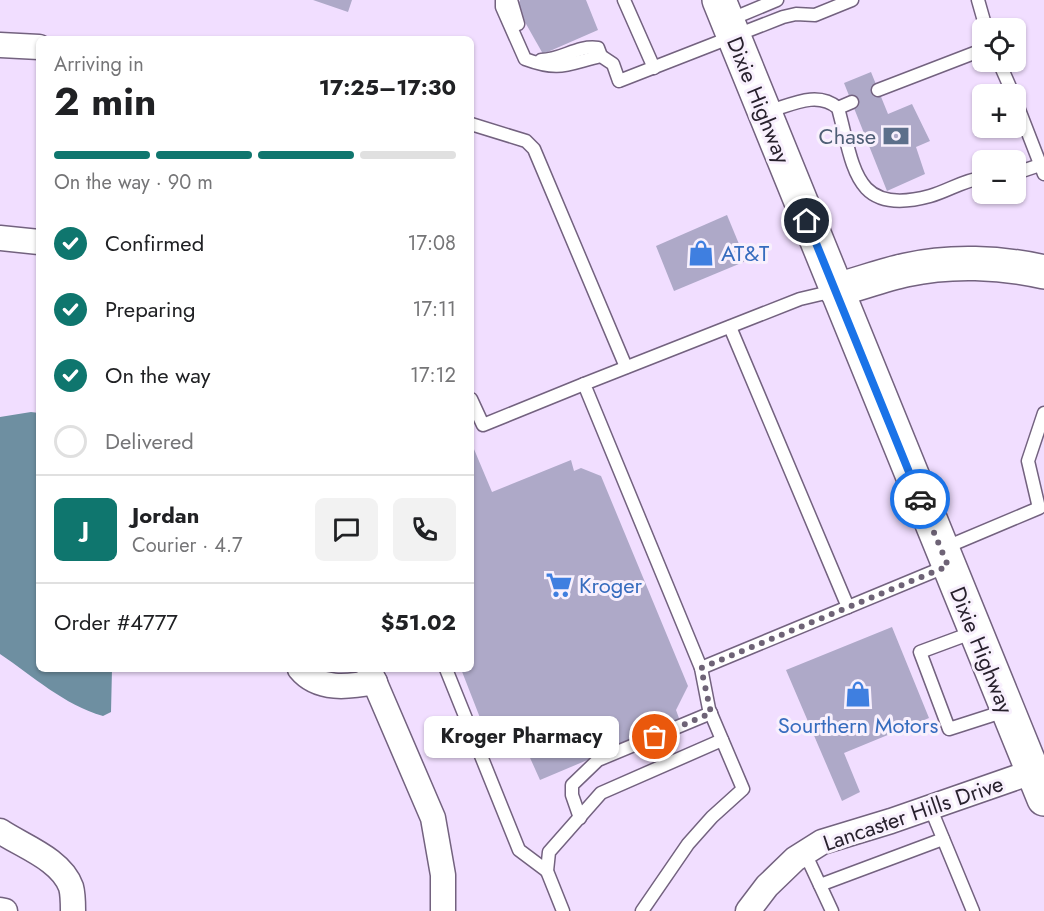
<!DOCTYPE html>
<html lang="en">
<head>
<meta charset="utf-8">
<style>
	body { margin:0; font-family:Jost,sans-serif; background:#f2f2f2; color:#202124; height:100vh; display:flex; flex-direction:column; font-size:22px; white-space:nowrap }
	* { box-sizing:border-box; margin:0 }
	p { font-size:20px; color:#757577 }
	.icon { flex:none; width:33px; height:33px; fill:none; stroke:currentColor; stroke-width:2; stroke-linecap:round; stroke-linejoin:round }
	.map { position:relative; flex:1; overflow:hidden }
	.details { position:absolute; left:36px; top:36px; width:438px; height:636px; display:flex; flex-direction:column; background:#fff; border-radius:9px; box-shadow:0 2px 4px #0004 }
	.details>* { flex:none }
	.tools { position:absolute; left:972px; top:18px; display:grid; gap:12px }
	.tools a { display:grid; place-items:center; width:54px; height:54px; border-radius:9px; background:#fff; box-shadow:0 2px 4px #0004; font-size:30px }
	.pin { position:absolute; display:grid; place-items:center; width:51px; height:51px; color:#fff; margin:-26px; border:3px solid #fff; border-radius:50%; box-shadow:0 2px 6px #0007 }
	.courier { position:absolute; display:grid; place-items:center; width:60px; height:60px; margin:-30px; border:4px solid #1a73e8; border-radius:50%; background:#fff; color:#222; box-shadow:0 2px 8px #0007 }
	.bubble { position:absolute; height:42px; border-radius:9px; background:#fff; box-shadow:0 2px 4px #0004; font-size:20px; font-weight:700; line-height:42px; text-align:center }
	.summary em { font-style:normal; font-weight:700 }
	.summary div { display:flex; flex-direction:column-reverse }
	.summary { display:flex; align-items:center; justify-content:space-between; height:102px; padding:0 18px }
	h1 { font-size:39px; font-weight:700; line-height:45px }
	.bar { display:grid; grid-template-columns:repeat(4,1fr); gap:9px 6px; align-content:center; height:72px; padding:0 18px }
	.bar i { height:8px; border-radius:4px; background:#e0e0e0 }
	.bar .on { background:#0f766e }
	.bar p { grid-column:span 4 }
	.line { display:flex; align-items:center; gap:15px; padding:0 18px; border-top:2px solid #e0e0e0 }
	.line div { flex:1 }
	.round { display:grid; place-items:center; flex:none; width:63px; height:63px; border-radius:9px; background:#f2f2f2 }
	ol { padding:0 18px; list-style:none }
	li { display:flex; align-items:center; gap:18px; height:66px }
	li p { margin-inline-start:auto }
	li .icon { padding:6px; border-radius:50%; background:#0f766e; color:#fff; stroke-width:4 }
	li:last-child { color:#757577 }
	li i { width:33px; height:33px; border:3px solid #e0e0e0; border-radius:50% }
	.map>svg:first-child { display:block }
	.water { fill:#6e8fa1 }
	.building { fill:#aea9c8 }
	.lines { fill:none; stroke-linecap:round; stroke-linejoin:round }
	.lane-casing { stroke:#73627f; stroke-width:15 }
	.street-casing { stroke:#73627f; stroke-width:27 }
	.secondary-casing { stroke:#73627f; stroke-width:36 }
	.primary-casing { stroke:#73627f; stroke-width:36 }
	.lane { stroke:#fff; stroke-width:12 }
	.street { stroke:#fff; stroke-width:24 }
	.secondary { stroke:#fff; stroke-width:33 }
	.primary { stroke:#fff; stroke-width:33 }
	.done { stroke:#6e6376; stroke-width:6; stroke-dasharray:0 10.8 }
	.route { stroke:#1a73e8; stroke-width:8 }
	.labels { text-anchor:middle; stroke-width:6; stroke-linejoin:round; paint-order:stroke }
	.street-label { font-size:22px; fill:#28212d; stroke:#f8f0fd }
	.service-label { font-size:22px; fill:#4e5e75; stroke:#f8f0fd; text-anchor:end }
	.shop-label { font-size:22px; fill:#366cbe; stroke:#f8f0fd; text-anchor:start }
</style>
</head>
<body>
<div class="map">
<svg width="1044" height="911" viewBox="0 0 1044 911">
	<rect width="100%" height="100%" fill="#f1deff"/>
	<path class="water" d="M31 412 39 413V669H112L111 712 103 716C64 705 33 676 0 654V417Z"/>
	<g class="building">
		<path d="M313 0H352L348 12Z"/>
		<path d="M520 0H586L598 30 543 54 517 8Z"/>
		<path d="M871 72 888 114 912 104 930 141 916 147 925 174 887 191 844 83Z"/>
		<path d="M727 215 746 261 674 291 656 246Z"/>
		<path d="M471 442 492 492 571 460 574 471 581 468 601 476 688 686 676 710 680 721 540 780 522 740 493 751 461 669H471Z"/>
		<path d="M892 627 929 718 844 753 860 792 842 801 786 670Z"/>
	</g>
	<g class="lines">
		<g class="lane-casing">
			<g id="lane">
				<path d="M502 0V7L525 59C560 72 567 64 601 56L613 64 619 81 783 17 796 14 815 15 852 0"/>
				<path d="M511 0 518 24"/>
				<path d="M624 0 654 68"/>
				<path d="M978 0 986 28"/>
				<path d="M729 20 777 0"/>
				<path d="M541 60C562 60 577 45 598 48L601 56"/>
				<path d="M999 62 1013 94"/>
				<path d="M878 90 982 50"/>
				<path d="M1016 102 1044 174"/>
				<path d="M838 108 852 102"/>
				<path d="M767 112C791 105 817 90 838 108 854 166 853 217 930 196 948 191 964 180 982 178"/>
				<path d="M471 124 526 141 534 149 626 367"/>
				<path d="M1016 173 1040 165"/>
				<path d="M730 327 848 607"/>
				<path d="M471 399 483 425 584 384"/>
				<path d="M944 548 1039 508 1028 461 1044 413"/>
				<path d="M974 632 920 652 949 729 1005 711"/>
				<path d="M701 668 947 566"/>
				<path d="M446 669 519 850 547 871"/>
				<path d="M930 807 973 911"/>
				<path d="M580 818 572 795V785L598 760 711 713"/>
				<path d="M805 853 832 911"/>
				<path d="M820 885 943 839"/>
				<path d="M563 911 547 871 549 852 601 793 722 740"/>
				<path d="M642 911 688 844 712 817 743 789 709 709 701 668 584 384 800 299 834 291"/>
			</g>
		</g>
		<g class="street-casing">
			<g id="street">
				<path d="M0 45 39 47"/>
				<path d="M0 238 39 242"/>
				<path d="M300 669C318 691 349 687 375 682"/>
				<path d="M369 669 433 818 443 875V911"/>
				<path d="M0 831C22 846 61 859 71 887 73 894 73 904 73 911"/>
				<path d="M0 910 5 911"/>
				<path d="M748 911 767 886 795 859 822 842 891 821 1032 772"/>
			</g>
		</g>
		<g class="secondary-casing">
			<path id="secondary" d="M836 290C859 284 883 275 906 270 950 260 1001 262 1044 272"/>
		</g>
		<g class="primary-casing">
			<path id="primary" d="M719 0 1044 799"/>
		</g>
		<use href="#lane" class="lane"/>
		<use href="#street" class="street"/>
		<use href="#secondary" class="secondary"/>
		<use href="#primary" class="primary"/>
	</g>
	<g class="lines">
		<path class="done" d="M655 737 711 713 701 668 948 566 920 499"/>
		<path class="route" d="M807 221 920 499"/>
	</g>
	<defs>
		<g id="bank-bare" transform="scale(2.07)"><path d="M-6-4H6V4H-6ZM0-2.3a2.3 2.3 0 1 0 0 4.6a2.3 2.3 0 1 0 0-4.6Z" fill="#5c6f8a" stroke="#f8f0fd" stroke-width="2.5" paint-order="stroke"/></g>
		<g id="shop-bare" transform="scale(2.07)"><path d="M-5-2.5h2.3a2.7 3.5 0 0 1 5.4 0H5L5.5 6h-11ZM-1.5-2.5h3a1.5 2.3 0 0 0-3 0Z" fill="#3f7fe0" stroke="#f8f0fd" stroke-width="2.5" paint-order="stroke"/></g>
		<g id="supermarket-bare" transform="scale(2.07)"><path d="M-6-5.5h2.5l.6 2H6L4.5 2H-2.5L-4.4-4H-6ZM-1.5 3.2a1.3 1.3 0 1 0 .1 0ZM3 3.2a1.3 1.3 0 1 0 .1 0Z" fill="#3f7fe0" stroke="#f8f0fd" stroke-width="2.5" paint-order="stroke"/></g>
	</defs>
	<g fill-rule="evenodd">
		<use href="#bank-bare" x="896" y="136"/>
		<use href="#shop-bare" x="701" y="253"/>
		<use href="#supermarket-bare" x="559" y="585"/>
		<use href="#shop-bare" x="858" y="694"/>
	</g>
	<g class="labels">
		<g class="street-label">
			<text transform="translate(759 100) rotate(68)" y="8">Dixie Highway</text>
			<text transform="translate(982 650) rotate(68)" y="8">Dixie Highway</text>
			<text transform="translate(913 813) rotate(-19)" y="8">Lancaster Hills Drive</text>
		</g>
		<g class="service-label">
			<text x="876" y="144">Chase</text>
		</g>
		<g class="shop-label">
			<text x="721" y="261">AT&amp;T</text>
			<text x="579" y="593">Kroger</text>
			<text x="858" y="733" text-anchor="middle">Sourthern Motors</text>
		</g>
	</g>
</svg>
<div class="tools">
<a><svg class="icon" aria-label="locate" viewBox="0 0 24 24"><circle cx="12" cy="12" r="6"/><path d="M12 2v4M12 18v4M2 12h4M18 12h4"/></svg></a>
<a>+</a>
<a>−</a>
</div>
<div class="pin" style="left:655px;top:737px;background:#ea580c"><svg class="icon" aria-label="bag" viewBox="0 0 24 24"><path d="M5 8h14l-1 12H6zM9 8a3 3 0 0 1 6 0"/></svg></div>
<div class="pin" style="left:807px;top:221px;background:#1f2937"><svg class="icon" aria-label="home" viewBox="0 0 24 24"><path d="M3 11l9-7 9 7M6 9v11h12V9"/></svg></div>
<div class="courier" style="left:920px;top:499px"><svg class="icon" aria-label="car" viewBox="0 0 24 24"><path d="M5 17H2v-5l4-1 3-4h7l3 4 3 1v5h-3M9 17h6M6 11h13"/><circle cx="7" cy="17" r="2"/><circle cx="17" cy="17" r="2"/></svg></div>
<div class="bubble" style="left:424px;top:716px;width:195px">Kroger Pharmacy</div>
<section class="details">
<div class="summary"><div><h1>2 min</h1><p>Arriving in</p></div><em>17:25–17:30</em></div>
<div class="bar"><i class="on"></i><i class="on"></i><i class="on"></i><i></i><p>On the way · 90 m</p></div>
<ol>
<li><svg class="icon" aria-label="check" viewBox="0 0 24 24"><path d="M5 12l5 5 9-10"/></svg>Confirmed<p>17:08</p></li>
<li><svg class="icon" aria-label="check" viewBox="0 0 24 24"><path d="M5 12l5 5 9-10"/></svg>Preparing<p>17:11</p></li>
<li><svg class="icon" aria-label="check" viewBox="0 0 24 24"><path d="M5 12l5 5 9-10"/></svg>On the way<p>17:12</p></li>
<li><i></i>Delivered</li>
</ol>
<div class="line" style="height:108px"><b class="round" style="background:#0f766e;color:#fff">J</b><div><b>Jordan</b><p>Courier · 4.7</p></div><a class="round"><svg class="icon" aria-label="chat" viewBox="0 0 24 24"><path d="M4 5h16v11H9l-5 4z"/></svg></a><a class="round"><svg class="icon" aria-label="phone" viewBox="0 0 24 24"><path d="M5 4h4l2 5-3 2q2 4 5 5l2-3 5 2v4C11 20 4 13 5 4z"/></svg></a></div>
<div class="line" style="height:78px"><div>Order #4777</div><b>$51.02</b></div>
</section>
</div>
</body>
</html>
